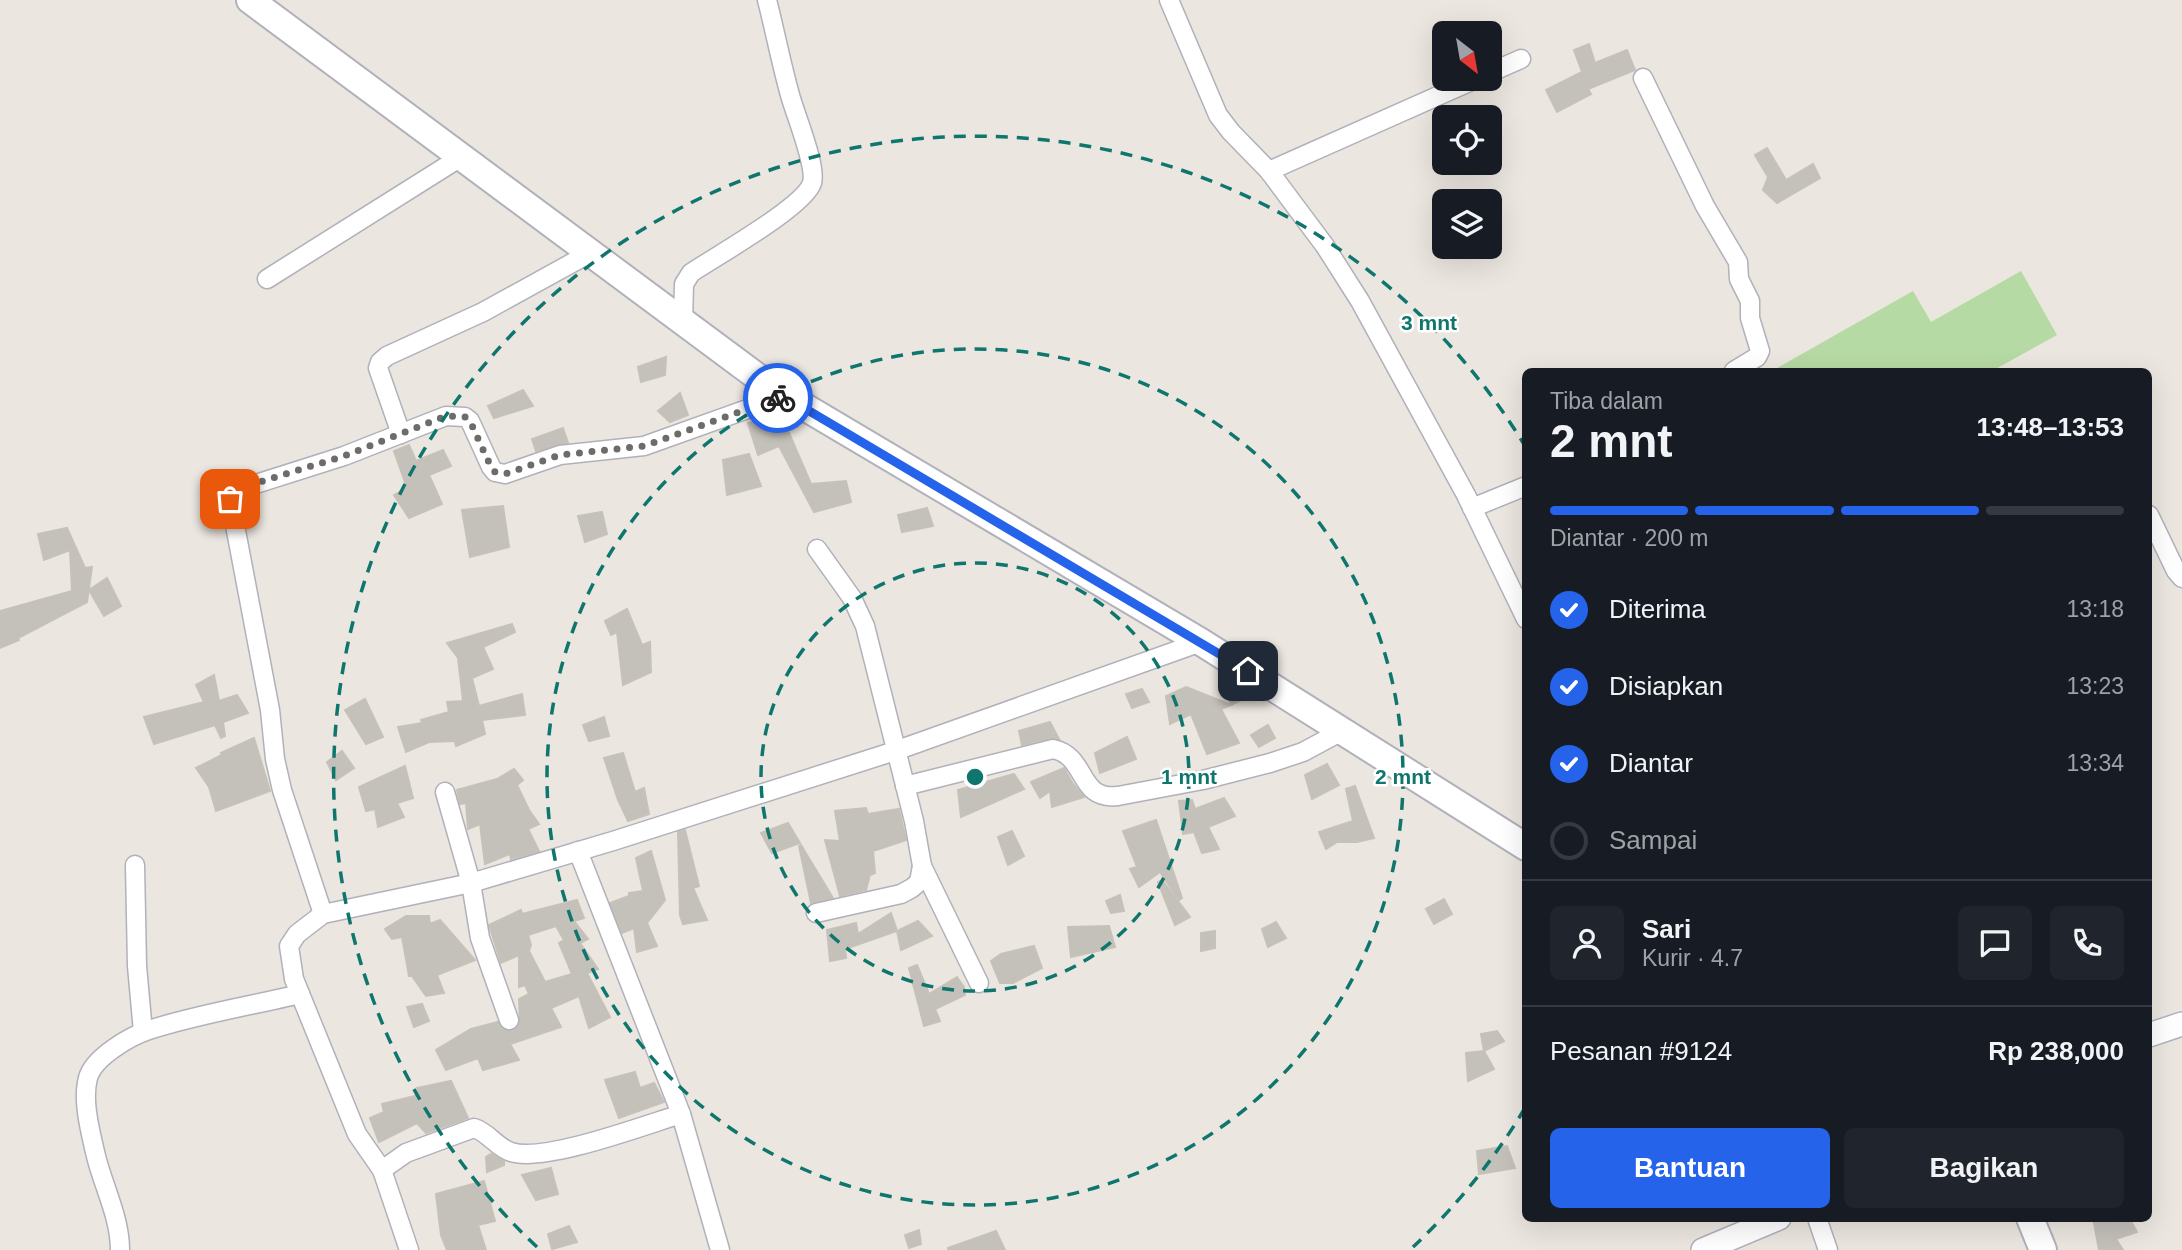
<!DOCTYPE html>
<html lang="id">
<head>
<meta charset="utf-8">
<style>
	body { margin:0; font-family:Arial,sans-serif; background:#20242c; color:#f1f3f6; height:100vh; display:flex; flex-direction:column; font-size:26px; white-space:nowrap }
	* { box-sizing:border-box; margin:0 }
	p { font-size:23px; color:#9ea1a6 }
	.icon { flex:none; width:38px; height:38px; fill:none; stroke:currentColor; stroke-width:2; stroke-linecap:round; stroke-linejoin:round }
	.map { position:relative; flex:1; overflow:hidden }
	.details { position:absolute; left:1522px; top:368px; width:630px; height:854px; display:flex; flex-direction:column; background:#171b24; border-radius:10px; box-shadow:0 7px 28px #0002 }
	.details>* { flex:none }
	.needle { width:46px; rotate:149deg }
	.fabs { position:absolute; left:1432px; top:21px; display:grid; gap:14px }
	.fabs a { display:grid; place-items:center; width:70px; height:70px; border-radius:10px; background:#171b24; box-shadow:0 7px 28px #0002; font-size:35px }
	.pin { position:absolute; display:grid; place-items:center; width:60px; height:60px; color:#fff; margin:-30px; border-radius:14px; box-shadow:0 4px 10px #0006 }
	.courier { position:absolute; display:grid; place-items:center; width:70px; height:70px; margin:-35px; border:5px solid #2563eb; border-radius:50%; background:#fff; color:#222; box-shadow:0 2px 9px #0007 }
	.head em { font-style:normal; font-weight:700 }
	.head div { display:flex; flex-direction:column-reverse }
	.head { display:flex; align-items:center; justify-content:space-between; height:119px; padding:0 28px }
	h1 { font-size:46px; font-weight:700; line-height:52px }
	.bar { display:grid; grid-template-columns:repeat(4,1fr); gap:10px 7px; align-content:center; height:84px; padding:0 28px }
	.bar i { height:9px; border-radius:5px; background:#363941 }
	.bar .on { background:#2563eb }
	.bar p { grid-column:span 4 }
	.line { display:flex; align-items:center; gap:18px; padding:0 28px; border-top:2px solid #363941 }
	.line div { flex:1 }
	.round { display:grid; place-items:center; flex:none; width:74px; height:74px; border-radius:10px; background:#20242c }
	ol { padding:0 28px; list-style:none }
	li { display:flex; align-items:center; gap:21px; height:77px }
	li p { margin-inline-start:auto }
	li .icon { padding:7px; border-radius:50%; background:#2563eb; color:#fff; stroke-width:4 }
	li:last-child { color:#9ea1a6 }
	li i { width:38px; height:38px; border:4px solid #363941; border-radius:50% }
	.cta { display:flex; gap:14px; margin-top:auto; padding:14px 28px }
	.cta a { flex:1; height:80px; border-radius:10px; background:#2563eb; color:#fff; font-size:28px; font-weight:700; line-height:80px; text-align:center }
	.cta a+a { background:#20242c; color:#f1f3f6 }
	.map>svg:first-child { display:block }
	.green { fill:#b6daa3 }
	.building { fill:#c4c0ba; stroke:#c6c1b9; stroke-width:2; fill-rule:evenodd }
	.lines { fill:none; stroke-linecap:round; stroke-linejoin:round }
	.minor-casing { stroke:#b0b1ba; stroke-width:21 }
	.tertiary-casing { stroke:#b0b1ba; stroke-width:26 }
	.secondary-casing { stroke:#b0b1ba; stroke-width:30 }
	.minor { stroke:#fff; stroke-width:18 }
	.tertiary { stroke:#fff; stroke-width:23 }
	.secondary { stroke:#fff; stroke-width:26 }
	.done { stroke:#6e6c6a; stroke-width:7; stroke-dasharray:0 12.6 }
	.route { stroke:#2563eb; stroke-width:9 }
	.ring { fill:none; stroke:#0f766e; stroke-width:3.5; stroke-dasharray:12 9 }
	.centre { fill:#0f766e; stroke:#fff; stroke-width:3.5 }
	.ring-label { font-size:21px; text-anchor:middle; font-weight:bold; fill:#0f766e; stroke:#fff; stroke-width:5; stroke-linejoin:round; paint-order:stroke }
</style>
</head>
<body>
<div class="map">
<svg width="2182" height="1250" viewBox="0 0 2182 1250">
	<rect width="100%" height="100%" fill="#ebe6df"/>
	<path class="green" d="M2021 271 2057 335 1992 371H1772L1913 291 1931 322Z"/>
	<g class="building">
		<path d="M1589 44 1595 63 1627 50 1635 70 1588 89 1591 94 1557 112 1546 90 1582 72 1574 50Z"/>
		<path d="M1767 148 1786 180 1813 164 1820 178 1777 203 1763 190 1768 177 1755 155Z"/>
		<path d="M666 357 665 375 641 382 638 367Z"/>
		<path d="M523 390 533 406 494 418 488 406Z"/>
		<path d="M680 393 688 415 670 422 658 411Z"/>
		<path d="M764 419H783L811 484 846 481 851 502 814 512 779 446 758 455 748 423Z"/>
		<path d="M563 428 568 443 536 451 532 439Z"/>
		<path d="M409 445 416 461 443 450 451 466 429 475 442 504 409 518 394 495 407 488 394 451Z"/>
		<path d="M749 454 761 486 727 495 723 460Z"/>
		<path d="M503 506 509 547 470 557 462 510Z"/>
		<path d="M927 508 933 526 902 532 898 515Z"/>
		<path d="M602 512 607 534 585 542 578 516Z"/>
		<path d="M67 528 85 568 92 567 87 602 18 638 19 640 0 648V611L72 591 70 550 44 560 38 534Z"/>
		<path d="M107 578 121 606 104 616 89 590Z"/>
		<path d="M627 609 642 645 650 642 651 672 623 685 617 632 611 635 605 621Z"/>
		<path d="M512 624 515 632 483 647 493 669 472 678 479 706 522 694 525 715 482 720 485 734 456 746 455 741 429 742 406 752 398 727 422 723 421 720 449 712 447 702 463 701 458 658 447 643Z"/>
		<path d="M214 675 219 701 237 695 248 713 223 722 225 736 221 738 215 725 154 744 144 717 204 702 196 685Z"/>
		<path d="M1239 684 1252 695 1231 705 1225 689Z"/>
		<path d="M1186 687 1231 705 1221 709 1239 743 1207 754 1191 714 1170 724 1166 696Z"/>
		<path d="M1142 689 1149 702 1132 708 1126 694Z"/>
		<path d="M365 699 383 737 366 744 345 710Z"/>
		<path d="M604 717 609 736 589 741 583 725Z"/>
		<path d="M1050 722 1059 739 1050 738 1022 745 1019 731Z"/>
		<path d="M1268 725 1275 738 1259 747 1251 735Z"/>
		<path d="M1127 737 1136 759 1100 773 1095 753Z"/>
		<path d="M254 738 270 791 216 811 209 787 196 768 222 755 221 753Z"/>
		<path d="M342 751 354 768 336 780 327 762Z"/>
		<path d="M623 753 635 792 644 788 649 814 628 821 618 800 604 758Z"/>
		<path d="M1327 764 1339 785 1312 799 1305 775Z"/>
		<path d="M405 766 413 798 397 803 404 817 378 827 375 809 366 811 359 787Z"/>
		<path d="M1064 768 1073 784 1084 797 1052 807 1050 791 1040 798 1031 782Z"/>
		<path d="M514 769 523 780 517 785 529 810 539 824 528 829 539 851 511 859 510 854 485 864 480 824 468 829 466 803 460 804 457 790 497 779Z"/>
		<path d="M1014 774 1024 789 961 817 958 790Z"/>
		<path d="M1355 786 1374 838 1357 842H1337L1326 849 1319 832 1353 821 1346 789Z"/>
		<path d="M1224 798 1235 816 1208 827 1219 849 1202 853 1194 832 1183 834 1179 801 1192 800 1195 809Z"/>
		<path d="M866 808 868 814 899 809 906 840 873 851 875 873 870 875 866 890 840 896 825 840 840 841 835 811Z"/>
		<path d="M1156 820 1182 898 1179 900 1160 872 1139 887 1130 869 1137 867 1123 831Z"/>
		<path d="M788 823 800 843 772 853 761 833Z"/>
		<path d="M685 830 699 886 693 888 707 920 683 924 680 915 678 832Z"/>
		<path d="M1012 831 1024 856 1008 865 998 837Z"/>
		<path d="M801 845 833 898 811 903 799 846Z"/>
		<path d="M651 851 665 900 647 923 657 946 637 952 634 928 622 933 610 903 629 896V893L643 891 636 858Z"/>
		<path d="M1162 880 1190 917 1175 925 1158 882Z"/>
		<path d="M1120 895 1124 911 1111 913 1106 901Z"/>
		<path d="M1444 899 1452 914 1434 924 1426 909Z"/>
		<path d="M577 900 584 918 574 921 588 939 580 943 598 969 587 973 610 1017 589 1028 579 996 551 1008 561 1027 510 1044 519 1060 483 1070 478 1058 446 1070 436 1050 471 1029 498 1022 502 1029 513 1030 520 1023 519 999 529 994 525 985 519 987V955L501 963 489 925 521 910 522 914ZM556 926 564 940 559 943 572 974 545 982 529 951 531 945 528 935Z"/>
		<path d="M891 913 897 931 845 949 846 958 830 961 827 930 856 923 858 934Z"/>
		<path d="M406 916H429L430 924 440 920 475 960 437 975 444 993 426 996 412 976H409L402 937 392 939 385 929Z"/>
		<path d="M918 921 932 936 901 950 897 931Z"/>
		<path d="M1276 922 1286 938 1268 947 1262 929Z"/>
		<path d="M1109 926 1115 947 1071 957 1068 927Z"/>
		<path d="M1215 931V948L1201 951V933Z"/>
		<path d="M1034 946 1042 968 1013 983H1000L991 961 1001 954Z"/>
		<path d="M917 965 929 994 957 977 964 987 965 995 935 1009 940 1021 924 1026 909 968Z"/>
		<path d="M422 1004 429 1021 414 1027 407 1007Z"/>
		<path d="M1497 1031 1504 1041 1484 1051 1481 1034Z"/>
		<path d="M1484 1051 1494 1069 1468 1081 1466 1053Z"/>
		<path d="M635 1072 640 1088 654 1083 664 1102 619 1118 605 1080Z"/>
		<path d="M451 1081 468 1118 426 1133 417 1123 379 1142 370 1118 384 1112 382 1104 419 1095 417 1088Z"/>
		<path d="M1507 1146 1515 1168 1479 1174 1477 1151Z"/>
		<path d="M491 1154 504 1161V1165L487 1172 486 1157Z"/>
		<path d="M551 1168 558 1194 536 1200 522 1175Z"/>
		<path d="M484 1181 495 1221 478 1225 486 1250H447L441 1235 436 1194Z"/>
		<path d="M2093 1218H2129L2137 1232 2116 1239 2123 1250H2099Z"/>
		<path d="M569 1226 577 1242 552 1249 548 1234Z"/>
		<path d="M919 1230 921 1244 909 1248 905 1235Z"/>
		<path d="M996 1231 1005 1250H948V1248Z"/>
	</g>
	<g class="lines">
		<g class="minor-casing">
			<g id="minor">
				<path d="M1169 0 1218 115 1231 132 1269 171 1325 246 1360 301 1466 495 1526 619"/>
				<path d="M1489 73 1521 59"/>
				<path d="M1643 78 1705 206 1738 262 1739 279 1750 301V318L1760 351 1757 357 1734 371"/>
				<path d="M1269 171 1476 79"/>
				<path d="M267 279 461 157"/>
				<path d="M683 322 684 284 691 273C716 256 804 207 812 183 817 166 795 114 790 95 781 63 775 31 767 0"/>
				<path d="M401 434 378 368 380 362 387 356 483 312 590 253"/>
				<path d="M1472 508 1526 486"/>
				<path d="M2149 515 2176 571 2182 578"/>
				<path d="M905 786 1053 749C1088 756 1077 801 1118 796L1203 780 1270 763 1303 752 1342 731"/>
				<path d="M445 792 471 883 480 938 509 1020"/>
				<path d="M578 851 681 1114 720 1250"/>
				<path d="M135 865 137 966 143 1032"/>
				<path d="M922 866 979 983"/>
				<path d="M816 913 901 894 912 888 919 882 922 866 914 821 865 626 852 598 817 549"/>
				<path d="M323 914 282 790 275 759 270 710 230 499 237 490 344 456 446 416 465 417 470 421 491 467 495 472 505 474 560 455 644 446 784 396"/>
				<path d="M382 1170 406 1153 474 1128C488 1132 496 1147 511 1152 544 1163 645 1125 681 1114"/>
				<path d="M1817 1218 1828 1250"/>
				<path d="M120 1250C120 1216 102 1184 95 1152 90 1130 82 1100 88 1078 93 1058 130 1036 149 1030 198 1014 250 1006 300 994"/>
				<path d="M409 1250 382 1170 357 1134 294 979 289 946 297 934 323 914 471 883 613 841 895 751 1201 642"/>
			</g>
		</g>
		<g class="tertiary-casing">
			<g id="tertiary">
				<path d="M2149 1035 2182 1024"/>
				<path d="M1703 1250 1779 1218"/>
			</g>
		</g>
		<g class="secondary-casing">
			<g id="secondary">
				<path d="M250 0 771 387 1201 642 1526 847"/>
				<path d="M2030 1218 2043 1250"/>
			</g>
		</g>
		<use href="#minor" class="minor"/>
		<use href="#tertiary" class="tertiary"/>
		<use href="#secondary" class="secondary"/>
	</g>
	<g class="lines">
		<path class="done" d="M230 499 237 491 250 485 344 456 446 416 465 417 470 421 491 467 495 472 505 474 560 455 644 446 778 398"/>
		<path class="route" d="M778 398 784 396 1248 671"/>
	</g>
	<g class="ring">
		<circle cx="975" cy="777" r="214"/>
		<circle cx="975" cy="777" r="428"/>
		<path d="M1525 1108A642 642 0 0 1 1413 1247M537 1247A642 642 0 1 1 1525 446"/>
	</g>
	<circle cx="975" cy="777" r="10" class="centre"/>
	<g class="ring-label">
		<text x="1429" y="330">3 mnt</text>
		<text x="1189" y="784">1 mnt</text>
		<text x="1403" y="784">2 mnt</text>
	</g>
</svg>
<div class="fabs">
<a><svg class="needle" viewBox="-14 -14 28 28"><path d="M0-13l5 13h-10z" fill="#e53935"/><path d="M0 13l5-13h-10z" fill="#9ea1a6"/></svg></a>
<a><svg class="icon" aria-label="locate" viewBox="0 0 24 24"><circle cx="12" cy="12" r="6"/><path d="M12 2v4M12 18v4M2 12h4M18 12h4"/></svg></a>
<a><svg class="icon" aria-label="layers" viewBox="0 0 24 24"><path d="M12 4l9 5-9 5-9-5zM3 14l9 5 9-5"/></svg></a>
</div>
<div class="pin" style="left:230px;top:499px;background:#ea580c"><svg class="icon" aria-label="bag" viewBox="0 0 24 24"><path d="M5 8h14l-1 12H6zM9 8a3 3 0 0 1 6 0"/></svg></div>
<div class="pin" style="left:1248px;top:671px;background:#1f2937"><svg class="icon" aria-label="home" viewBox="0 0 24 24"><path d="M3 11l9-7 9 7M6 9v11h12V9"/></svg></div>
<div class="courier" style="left:778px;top:398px"><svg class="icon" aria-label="bike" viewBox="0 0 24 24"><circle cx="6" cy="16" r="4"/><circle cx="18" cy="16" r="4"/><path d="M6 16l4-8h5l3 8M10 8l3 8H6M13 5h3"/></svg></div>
<section class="details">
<div class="head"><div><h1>2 mnt</h1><p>Tiba dalam</p></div><em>13:48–13:53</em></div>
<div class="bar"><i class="on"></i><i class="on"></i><i class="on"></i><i></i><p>Diantar · 200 m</p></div>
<ol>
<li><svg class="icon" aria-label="check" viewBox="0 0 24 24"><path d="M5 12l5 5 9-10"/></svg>Diterima<p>13:18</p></li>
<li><svg class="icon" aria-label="check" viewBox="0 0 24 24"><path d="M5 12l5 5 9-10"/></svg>Disiapkan<p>13:23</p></li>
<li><svg class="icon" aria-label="check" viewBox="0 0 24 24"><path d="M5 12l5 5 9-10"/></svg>Diantar<p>13:34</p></li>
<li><i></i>Sampai</li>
</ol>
<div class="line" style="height:126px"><a class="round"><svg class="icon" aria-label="person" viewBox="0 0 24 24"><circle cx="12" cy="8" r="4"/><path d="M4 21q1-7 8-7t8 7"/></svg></a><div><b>Sari</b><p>Kurir · 4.7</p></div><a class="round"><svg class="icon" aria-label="chat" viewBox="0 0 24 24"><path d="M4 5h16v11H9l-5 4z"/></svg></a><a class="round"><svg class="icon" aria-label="phone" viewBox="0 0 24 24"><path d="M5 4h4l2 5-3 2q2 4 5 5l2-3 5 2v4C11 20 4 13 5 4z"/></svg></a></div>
<div class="line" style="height:91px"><div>Pesanan #9124</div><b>Rp 238,000</b></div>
<div class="cta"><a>Bantuan</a><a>Bagikan</a></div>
</section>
</div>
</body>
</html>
